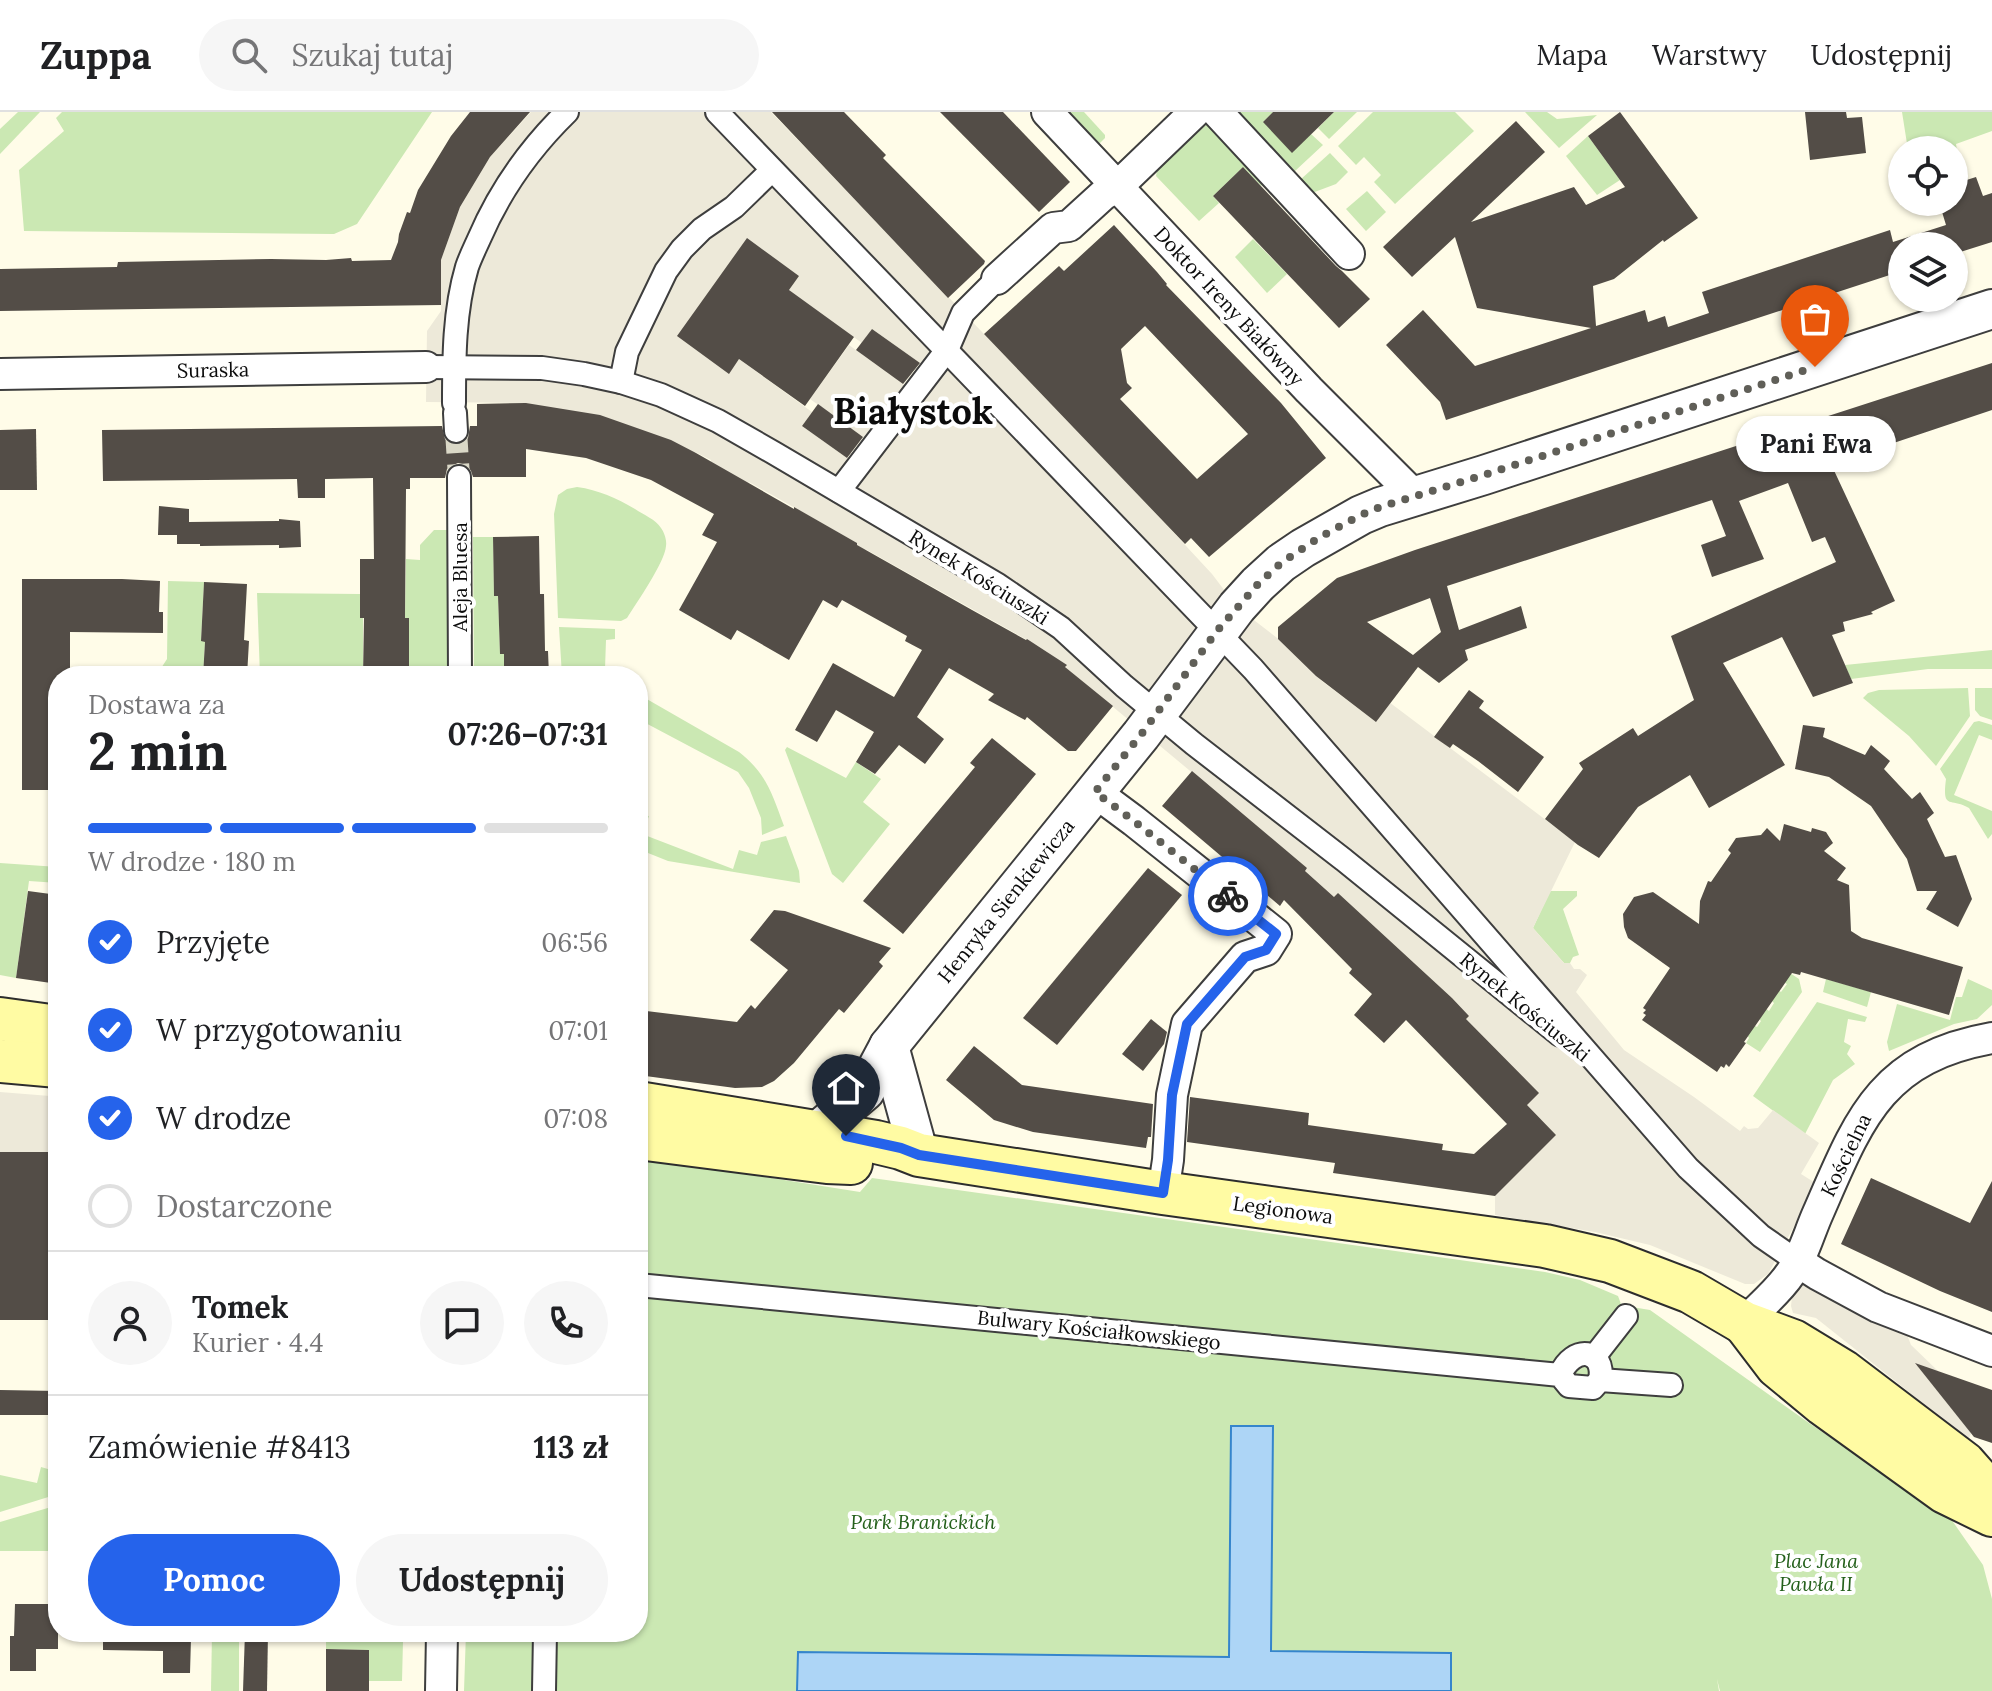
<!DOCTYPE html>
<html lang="pl">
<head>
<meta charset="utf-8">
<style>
	body { margin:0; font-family:Lora,serif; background:#f6f6f6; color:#202124; height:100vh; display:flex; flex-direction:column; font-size:30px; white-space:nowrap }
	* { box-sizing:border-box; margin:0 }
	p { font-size:26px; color:#757577 }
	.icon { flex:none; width:44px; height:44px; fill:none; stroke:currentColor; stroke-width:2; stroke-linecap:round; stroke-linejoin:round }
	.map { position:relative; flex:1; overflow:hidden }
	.drawer { position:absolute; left:48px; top:554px; width:600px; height:976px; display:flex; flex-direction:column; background:#fff; border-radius:32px; box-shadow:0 2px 6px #0004 }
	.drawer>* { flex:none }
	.tools { position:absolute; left:1888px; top:24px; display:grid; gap:16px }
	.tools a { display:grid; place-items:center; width:80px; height:80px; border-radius:50%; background:#fff; box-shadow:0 2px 6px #0004; font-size:40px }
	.pin { position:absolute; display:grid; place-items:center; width:68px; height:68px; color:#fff; margin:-82px -34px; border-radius:50% 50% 50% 0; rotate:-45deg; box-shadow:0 0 8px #0007 }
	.pin .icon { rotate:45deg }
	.courier { position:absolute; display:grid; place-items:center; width:80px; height:80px; margin:-40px; border:6px solid #2563eb; border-radius:50%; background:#fff; color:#222; box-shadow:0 2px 10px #0007 }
	.bubble { position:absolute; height:56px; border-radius:28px; background:#fff; box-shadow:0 2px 6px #0004; font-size:26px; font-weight:700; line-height:56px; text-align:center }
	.head em { font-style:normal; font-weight:700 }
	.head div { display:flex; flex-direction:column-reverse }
	.head { display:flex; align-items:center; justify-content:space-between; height:136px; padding:0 40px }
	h1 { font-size:52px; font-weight:700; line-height:60px }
	.bar { display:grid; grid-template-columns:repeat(4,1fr); gap:12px 8px; align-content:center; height:96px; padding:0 40px }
	.bar i { height:10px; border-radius:6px; background:#e0e0e0 }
	.bar .on { background:#2563eb }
	.bar p { grid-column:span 4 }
	.line { display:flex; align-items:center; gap:20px; padding:0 40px; border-top:2px solid #e0e0e0 }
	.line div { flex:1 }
	.round { display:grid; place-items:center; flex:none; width:84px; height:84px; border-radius:42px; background:#f6f6f6 }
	ol { padding:0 40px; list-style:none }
	li { display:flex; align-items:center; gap:24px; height:88px }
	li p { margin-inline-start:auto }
	li .icon { padding:8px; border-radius:50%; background:#2563eb; color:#fff; stroke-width:4 }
	li:last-child { color:#757577 }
	li i { width:44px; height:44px; border:4px solid #e0e0e0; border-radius:50% }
	.button { display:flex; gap:16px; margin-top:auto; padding:16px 40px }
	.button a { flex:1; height:92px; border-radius:48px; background:#2563eb; color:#fff; font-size:32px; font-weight:700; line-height:92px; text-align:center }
	.button a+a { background:#f6f6f6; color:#202124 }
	header { display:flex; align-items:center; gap:48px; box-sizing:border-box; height:112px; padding:0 40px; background:#fff; border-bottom:2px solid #e0e0e0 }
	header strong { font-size:38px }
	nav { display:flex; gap:44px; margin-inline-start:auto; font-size:28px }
	.search { width:560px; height:72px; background:#f6f6f6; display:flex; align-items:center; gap:20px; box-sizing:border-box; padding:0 28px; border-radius:44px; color:#757577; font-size:30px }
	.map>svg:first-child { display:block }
	.green { fill:#cbe8b3 }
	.plaza { fill:#ede9d9; fill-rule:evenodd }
	.water { fill:#add5f6; stroke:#3585cc; stroke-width:2 }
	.building { fill:#534d47; fill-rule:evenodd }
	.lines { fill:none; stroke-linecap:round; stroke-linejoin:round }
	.pedestrian-tunnel { stroke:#dad8c7; stroke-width:22; stroke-dasharray:22 11; stroke-linecap:butt }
	.pedestrian-casing { stroke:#3e3e3e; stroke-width:26 }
	.minor-casing { stroke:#3e3e3e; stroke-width:34 }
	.tertiary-casing { stroke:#3e3e3e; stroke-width:42 }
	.secondary-casing { stroke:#2d2d2d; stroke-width:46 }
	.pedestrian { stroke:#fff; stroke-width:22 }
	.minor { stroke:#fff; stroke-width:30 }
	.tertiary { stroke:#fff; stroke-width:38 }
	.secondary { stroke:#fffba3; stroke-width:42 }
	.done { stroke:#605f58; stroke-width:8; stroke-dasharray:0 14.4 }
	.route { stroke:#2563eb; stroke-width:10 }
	.labels { text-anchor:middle; stroke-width:8; stroke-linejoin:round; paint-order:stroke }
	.street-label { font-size:20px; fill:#0b0b0b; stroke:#fff }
	.park-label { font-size:20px; font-style:italic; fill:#25611c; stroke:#fff }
	.town-label { font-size:36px; font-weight:bold; fill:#0b0b0b; stroke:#fff }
</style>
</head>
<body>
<header>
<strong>Zuppa</strong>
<div class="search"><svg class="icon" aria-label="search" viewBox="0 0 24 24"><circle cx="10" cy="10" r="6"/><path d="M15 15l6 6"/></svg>Szukaj tutaj</div>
<nav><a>Mapa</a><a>Warstwy</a><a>Udostępnij</a></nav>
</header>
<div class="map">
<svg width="1992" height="1579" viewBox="0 0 1992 1579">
	<rect width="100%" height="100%" fill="#fffce8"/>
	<g class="green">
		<path d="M18 0H40L0 42V17Z"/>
		<path d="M62 0H432L357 112 334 122 24 119 19 58 64 19 56 6Z"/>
		<path d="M1064 0H1084L1105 23V26L1097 34Z"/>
		<path d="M1227 0H1273L1263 10 1311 22 1323 33 1295 59 1244 6 1235 8Z"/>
		<path d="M1334 0H1357L1329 27 1318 16Z"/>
		<path d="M1373 0H1455L1474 19 1395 92 1374 70 1381 63 1364 45 1356 53 1338 34Z"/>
		<path d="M1525 0H1547L1557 7 1597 3 1559 36Z"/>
		<path d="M1902 0H1992V19L1956 32 1958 44 1954 45V38H1908Z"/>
		<path d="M1209 10 1269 66 1261 74 1243 55 1213 84 1219 91 1199 109 1156 64 1157 59Z"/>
		<path d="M1588 24 1620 68 1597 83 1566 44Z"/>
		<path d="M1330 41 1348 60 1336 72 1312 81 1300 68Z"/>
		<path d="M1367 79 1386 100 1366 119 1346 97Z"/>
		<path d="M1253 127 1287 162 1267 181 1235 145Z"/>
		<path d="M577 375C599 378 616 386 635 397 644 403 655 407 661 416 664 420 667 428 666 434 665 450 637 490 627 506L621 509 558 506 554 402 558 383 567 377Z"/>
		<path d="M434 418H449V564H412L409 563V506H405L406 447 420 448V433Z"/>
		<path d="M473 425H493L494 484H498L500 541 504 542V564H474Z"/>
		<path d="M168 469 204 470 201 528 205 530 203 564H156L167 547Z"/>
		<path d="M257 481 360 482V506H363V564H260Z"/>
		<path d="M559 515 615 517V527L606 528 605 557H616V564H562Z"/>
		<path d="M1992 538V557H1928L1851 567 1845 553Z"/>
		<path d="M1968 576 1970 604 1936 654 1909 624 1863 586 1868 581 1879 578Z"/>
		<path d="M1975 576H1992V608L1980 604 1975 598Z"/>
		<path d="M638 582 739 640C767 662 772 682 784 714L762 723 761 706 749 676 738 660 638 607Z"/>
		<path d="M1979 609 1992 613V628L1979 623 1954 683 1992 699V722L1988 727 1969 696C1950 685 1942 699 1946 667L1940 657 1974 610Z"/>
		<path d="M787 635 846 666 856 650 881 667 863 690 890 712 843 771 832 762 785 638Z"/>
		<path d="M641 703 649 704 642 722 733 757 739 738 757 743 761 730 786 724 799 759 800 771 668 749 638 737V705Z"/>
		<path d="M0 751 58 755V771L29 769 16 866 0 863Z"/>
		<path d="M1550 779H1577V784L1563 797 1579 843 1573 845 1570 851H1564L1533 816Z"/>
		<path d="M1790 861 1799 867 1802 880 1760 940 1746 931 1749 926 1747 923 1753 913 1757 915 1761 909 1758 906 1765 896 1769 899 1774 891 1771 888 1778 878 1781 880 1787 872 1783 870Z"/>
		<path d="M1826 867 1871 880 1867 895 1823 880Z"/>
		<path d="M1968 867 1992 878V893L1977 907 1954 912 1889 939 1887 930 1897 892 1950 908 1956 885H1962Z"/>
		<path d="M1817 890 1867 905 1865 910 1848 907 1844 930 1851 934 1847 942 1855 952 1833 968 1805 1022 1753 984Z"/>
		<path d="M638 1048 733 1060 860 1080 872 1066 1545 1160 1580 1168 1618 1184 1625 1203 1632 1195 1650 1198 1809 1311 1951 1407 1983 1453 1992 1487V1579H1720L1717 1567 1719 1579H464L466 1520H638Z"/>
		<path d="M41 1355 58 1360V1382L0 1400V1363L37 1371Z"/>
		<path d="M58 1393V1439H0V1410Z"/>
		<path d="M212 1520H239V1579H211Z"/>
		<path d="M326 1528 403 1529 402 1569H369V1538L326 1537Z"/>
	</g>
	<g class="plaza">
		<path d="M531 0H771L1148 393 1212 462 1237 495 1281 529 1323 570 1375 609 1389 590 1575 730 1533 816 1564 851H1570L1574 857H1580L1587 863 1576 880 1624 938 1694 985 1740 1019 1744 1014 1748 1017 1758 1016 1773 998 1819 1031 1801 1062 1817 1072 1768 1162 1754 1172H1745L1650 1133 1595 1120 1495 1103V1084L1556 1023 1527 993 1538 980 1466 907 1469 904 1452 886 1338 781 1334 785 1305 759 1307 756 1065 555 1066 553 1038 534 867 438 855 435 857 431 749 370 746 374 711 350V348L697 341 526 291 426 290 427 219 441 199V148L460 95 490 45ZM747 127 799 164 789 178 796 184 862 231 872 217 924 254 908 276 849 233 810 287 869 329 854 351 802 314 812 300 739 247 729 261 693 202Z"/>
		<path d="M44 966 58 968V1040H0V980L50 984Z"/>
		<path d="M1805 1172H1813L1904 1215 1911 1233 1938 1259 1937 1261 1971 1322 1968 1328 1963 1332 1909 1280 1816 1206 1793 1201 1791 1194 1792 1185 1798 1176Z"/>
	</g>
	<path class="water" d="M1231 1314H1273L1271 1539 1451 1541V1579H797L798 1540 1229 1545Z"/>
	<g class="building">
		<path d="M470 0H530L490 45 460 95 441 148V193L0 199V157L117 155 118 150 271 147 326 148 351 146 352 149 391 148 398 130 399 122 407 100 410 101 418 78 451 24Z"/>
		<path d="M772 0H844L886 43 883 46 985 149 984 152 948 186Z"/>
		<path d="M940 0H1003L1070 70 1039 100Z"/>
		<path d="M1273 0H1334L1292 41 1263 10Z"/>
		<path d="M1620 0 1698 106 1664 130 1663 128 1614 167 1593 174 1596 214 1645 198 1648 210 1665 204 1668 215 1709 201 1702 180 1890 118 1893 130 1946 113 1939 90H1954V72L1976 65 1983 84 1992 81V130L1954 142V134H1902V159L1446 308 1440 290 1386 233 1423 198 1475 254 1591 216 1477 196 1455 125 1412 165 1383 135 1516 9 1545 40 1471 110 1574 75 1586 93 1625 75 1588 24Z"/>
		<path d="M1805 0H1846L1847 6 1862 5 1866 41 1810 48Z"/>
		<path d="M1243 55 1336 154 1342 159 1370 187 1339 216 1213 84Z"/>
		<path d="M1114 113 1157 160 1167 172 1166 173 1281 291 1326 346 1209 445 1191 426 1185 432 984 222 1059 154 1064 159ZM1145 214 1248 322 1197 367 1120 287 1132 276 1127 271 1121 237Z"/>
		<path d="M747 126 799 164 789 178 854 225 805 294 739 247 729 262 677 224Z"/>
		<path d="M872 217 920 251 903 272 856 238Z"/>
		<path d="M1992 251V298L1831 352 1895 489 1871 500 1873 502 1843 510 1845 519 1832 523 1853 571 1813 585 1782 525 1723 551 1785 653 1709 696 1690 663 1638 695 1599 746 1578 733 1545 707 1583 657 1579 651 1633 616 1638 624 1694 588 1671 524 1836 450 1825 425 1812 430 1788 371 1739 389 1764 447 1712 465 1701 433 1726 424 1712 388 1447 474 1459 518 1521 494 1527 516 1465 538 1468 548 1439 571 1418 555 1376 610 1316 564 1278 527V515L1337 466 1415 438ZM1430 486 1441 520 1413 543 1367 510Z"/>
		<path d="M526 291 600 303 671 328 696 341 794 397V395L857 431V433L972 498 1026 528 1027 527 1067 553 1065 555 1113 594 1076 639H1068L1027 605 1025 608 988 588 994 582 949 556 917 605 944 627 925 652 899 633 875 662 856 650 874 620 836 598 817 630 795 618 833 551 894 585 922 538 905 529 907 524 842 488 837 496 823 488 789 548 737 518 731 528 679 498 717 430 702 423 714 402 651 368 586 346 526 337V365H473L471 359 467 353 458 351 453 353 447 357 445 366H410V377H406L405 506H409V564H363L364 506H360V447H374L373 366 325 367V386H298L297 367 103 369 102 318 442 314 445 327 450 332 458 333 463 331 468 326 470 314H477V292Z"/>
		<path d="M818 292 863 325 847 346 802 314Z"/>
		<path d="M36 317 37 378H0V318Z"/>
		<path d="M159 394 189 397V410L279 409V407L300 409 301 435 279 436V433L200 434V432H177V423H158Z"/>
		<path d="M539 424 540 482H544L545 539H548L549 564H504V542H500L498 484H494L493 425Z"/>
		<path d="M22 467H122L160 469 159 500H163V521L70 520V564H58V678H22Z"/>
		<path d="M204 470 247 472 244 528 249 529 247 564H203L205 530 201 529Z"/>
		<path d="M1469 578 1484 589 1479 596 1544 645 1518 680 1478 649 1453 632 1450 636 1434 625Z"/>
		<path d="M1803 613 1825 616 1823 625 1865 643 1871 633 1890 649 1884 657 1912 687 1920 680 1934 701 1927 707 1945 745 1956 743 1972 787 1958 815 1926 797 1937 779H1917L1907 747 1871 694 1829 665 1795 657Z"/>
		<path d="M992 626 1036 662 903 822 863 789 975 655 970 651Z"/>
		<path d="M1192 659 1307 756 1305 759 1334 785 1338 781 1452 886 1469 904 1466 907 1539 981 1527 993 1556 1023 1495 1084 1333 1061 1335 1051 1187 1030 1190 985 1309 1001 1308 1013 1443 1032 1442 1038 1474 1042 1507 1012 1406 908 1384 931 1354 903 1372 882 1349 861 1352 857 1284 788 1280 794 1162 694Z"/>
		<path d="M1784 712 1811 720 1812 716 1826 720 1833 731 1824 739 1846 756 1837 768 1849 773 1851 819 1862 826 1963 855 1949 903 1801 860 1800 863 1792 861 1744 930 1746 931 1729 955 1726 952 1724 956 1721 954 1717 960 1642 908 1646 903 1643 901 1646 898 1643 896 1670 856 1628 826 1624 815 1623 802 1634 785 1653 780 1699 812 1700 789 1708 769 1711 770 1731 741 1728 738 1736 726 1761 723 1767 716 1780 729Z"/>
		<path d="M1148 756 1182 783 1057 933 1023 906Z"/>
		<path d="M28 779 58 783V872L16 866Z"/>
		<path d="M774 798 785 799 891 836 879 850 883 854 844 901 839 897 794 951 774 969 762 975 735 976 638 963V898L737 910 751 893 755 897 788 858 750 828Z"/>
		<path d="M1151 907 1167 920 1164 932 1143 959 1122 942Z"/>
		<path d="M974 934 1022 973 1153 992 1151 1025H1148L1146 1036 1033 1020 994 1008 946 968Z"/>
		<rect x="0" y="1040" width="58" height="168"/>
		<path d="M1871 1066 1970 1111 1992 1069V1200L1940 1179 1841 1132Z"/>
		<path d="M1915 1251 1992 1278V1331L1974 1325Z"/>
		<path d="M0 1278 58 1279V1303H0Z"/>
		<path d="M15 1492H58V1537H36V1559H10V1524H14Z"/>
		<path d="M103 1520H186V1526H191L190 1561H163V1539L103 1538Z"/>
		<path d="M245 1520H268L267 1579H243Z"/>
		<path d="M326 1537 369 1538V1579H326Z"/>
	</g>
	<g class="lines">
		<path class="pedestrian-tunnel" d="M456 319 459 365"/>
		<g class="pedestrian-casing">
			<g id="pedestrian">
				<path d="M717 0 1253 557 1688 1056 1761 1124 1797 1149"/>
				<path d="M426 255 542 256 584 262 621 270 661 283 718 309 774 341 998 473 1061 516 1124 574 1194 632 1344 748 1560 923"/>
				<path d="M621 270 627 240 666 159 682 137 702 117 734 95 772 58"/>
				<path d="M454 291C454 246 454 199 467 155 470 146 475 136 479 127 500 78 529 37 567 0"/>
				<path d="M455 301 456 319"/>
				<path d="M459 365 460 564"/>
				<path d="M839 379 947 238 963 201 997 167"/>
				<path d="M638 1173 1560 1263 1569 1274 1593 1276 1600 1268 1671 1273"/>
				<path d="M1594 1245 1626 1204"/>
				<path d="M1560 1263C1573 1232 1606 1237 1600 1268"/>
				<path d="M544 1579 545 1520"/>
			</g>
		</g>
		<g class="minor-casing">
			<g id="minor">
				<path d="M1047 0 1309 278 1415 384"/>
				<path d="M1217 0 1349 142"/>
				<path d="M997 167 1053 116 1069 114 1103 83 1118 74 1195 0"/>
				<path d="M0 262 426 255"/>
				<path d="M1095 680 1134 709 1276 822 1266 838 1245 845 1187 912 1172 983 1168 1048 1163 1081"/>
				<path d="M1797 1149 1817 1162 1878 1195 1992 1239"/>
				<path d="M1744 1211C1759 1195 1778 1180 1790 1162 1803 1145 1809 1121 1818 1101 1859 1007 1880 946 1992 926"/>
				<path d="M441 1579 442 1520"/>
			</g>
		</g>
		<g class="tertiary-casing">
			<g id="tertiary">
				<path d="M889 934 919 1043"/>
				<path d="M799 1035 865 979 889 934 1141 623 1237 495 1258 472 1281 451 1303 436 1361 403 1380 395 1484 363 1992 197"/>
			</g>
		</g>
		<g class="secondary-casing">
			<g id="secondary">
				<path d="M0 907 58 915"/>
				<path d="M0 949 58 954"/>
				<path d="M638 991 876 1030 901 1036 919 1043 1163 1081 1545 1134 1610 1149 1691 1180 1744 1211 1793 1229 1844 1260 1964 1351 1992 1383"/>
				<path d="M638 1026 827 1050 851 1051"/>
				<path d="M1745 1212 1777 1254 1823 1292 1945 1380 1992 1403"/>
			</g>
		</g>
		<use href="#pedestrian" class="pedestrian"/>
		<use href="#minor" class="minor"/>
		<use href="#tertiary" class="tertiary"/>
		<use href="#secondary" class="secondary"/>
	</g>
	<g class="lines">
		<path class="done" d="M1228 784 1134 709 1095 680 1143 620 1217 519 1258 472 1281 451 1320 425 1361 403 1380 395 1484 363 1815 255"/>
		<path class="route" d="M846 1024 901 1036 919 1043 1163 1081 1168 1048 1172 983 1187 912 1245 845 1266 838 1276 822 1228 784"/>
	</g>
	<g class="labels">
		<g class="street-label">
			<text transform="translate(1229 194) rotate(47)" y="7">Doktor Ireny Białówny</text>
			<text transform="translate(213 258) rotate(-1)" y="7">Suraska</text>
			<text transform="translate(460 465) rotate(-90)" y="7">Aleja Bluesa</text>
			<text transform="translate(979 465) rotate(32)" y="7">Rynek Kościuszki</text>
			<text transform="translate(1006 789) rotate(-51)" y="7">Henryka Sienkiewicza</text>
			<text transform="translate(1525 895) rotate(39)" y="7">Rynek Kościuszki</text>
			<text transform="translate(1846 1043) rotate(-64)" y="7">Kościelna</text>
			<text transform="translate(1283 1098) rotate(8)" y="7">Legionowa</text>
			<text transform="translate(1099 1218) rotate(6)" y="7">Bulwary Kościałkowskiego</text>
		</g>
		<g class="park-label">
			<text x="923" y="1417">Park Branickich</text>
			<text x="1816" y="1456">Plac Jana<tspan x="1816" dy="23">Pawła II</tspan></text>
		</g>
		<g class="town-label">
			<text x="913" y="312">Białystok</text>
		</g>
	</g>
</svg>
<div class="tools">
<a><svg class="icon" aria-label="locate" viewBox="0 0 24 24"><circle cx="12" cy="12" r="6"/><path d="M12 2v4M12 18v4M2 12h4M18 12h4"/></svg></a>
<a><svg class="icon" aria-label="layers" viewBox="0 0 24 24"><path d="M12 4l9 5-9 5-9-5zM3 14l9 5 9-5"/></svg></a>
</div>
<div class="pin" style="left:1815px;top:255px;background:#ea580c"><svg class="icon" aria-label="bag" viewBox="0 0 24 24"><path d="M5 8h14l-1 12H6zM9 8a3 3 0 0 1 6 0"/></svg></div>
<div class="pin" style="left:846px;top:1024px;background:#1f2937"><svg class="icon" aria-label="home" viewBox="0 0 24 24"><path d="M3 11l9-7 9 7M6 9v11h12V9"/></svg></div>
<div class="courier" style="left:1228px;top:784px"><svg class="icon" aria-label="bike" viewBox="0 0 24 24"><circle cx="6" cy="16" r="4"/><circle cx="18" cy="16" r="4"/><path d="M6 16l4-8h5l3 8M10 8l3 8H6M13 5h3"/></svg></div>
<div class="bubble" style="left:1736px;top:304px;width:160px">Pani Ewa</div>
<section class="drawer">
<div class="head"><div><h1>2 min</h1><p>Dostawa za</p></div><em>07:26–07:31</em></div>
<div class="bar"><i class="on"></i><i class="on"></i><i class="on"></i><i></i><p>W drodze · 180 m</p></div>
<ol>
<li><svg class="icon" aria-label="check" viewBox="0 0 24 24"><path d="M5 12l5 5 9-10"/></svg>Przyjęte<p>06:56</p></li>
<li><svg class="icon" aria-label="check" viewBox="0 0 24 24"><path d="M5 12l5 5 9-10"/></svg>W przygotowaniu<p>07:01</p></li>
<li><svg class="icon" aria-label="check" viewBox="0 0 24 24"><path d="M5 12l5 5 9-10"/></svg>W drodze<p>07:08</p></li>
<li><i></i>Dostarczone</li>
</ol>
<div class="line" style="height:144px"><a class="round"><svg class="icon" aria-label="person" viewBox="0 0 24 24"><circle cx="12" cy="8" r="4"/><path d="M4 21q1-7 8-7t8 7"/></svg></a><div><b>Tomek</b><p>Kurier · 4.4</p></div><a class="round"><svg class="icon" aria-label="chat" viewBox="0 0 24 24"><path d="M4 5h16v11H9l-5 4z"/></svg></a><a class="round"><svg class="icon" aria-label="phone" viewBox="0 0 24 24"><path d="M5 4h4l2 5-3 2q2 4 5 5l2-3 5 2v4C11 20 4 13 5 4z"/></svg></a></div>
<div class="line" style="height:104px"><div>Zamówienie #8413</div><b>113 zł</b></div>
<div class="button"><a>Pomoc</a><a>Udostępnij</a></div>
</section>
</div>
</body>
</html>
